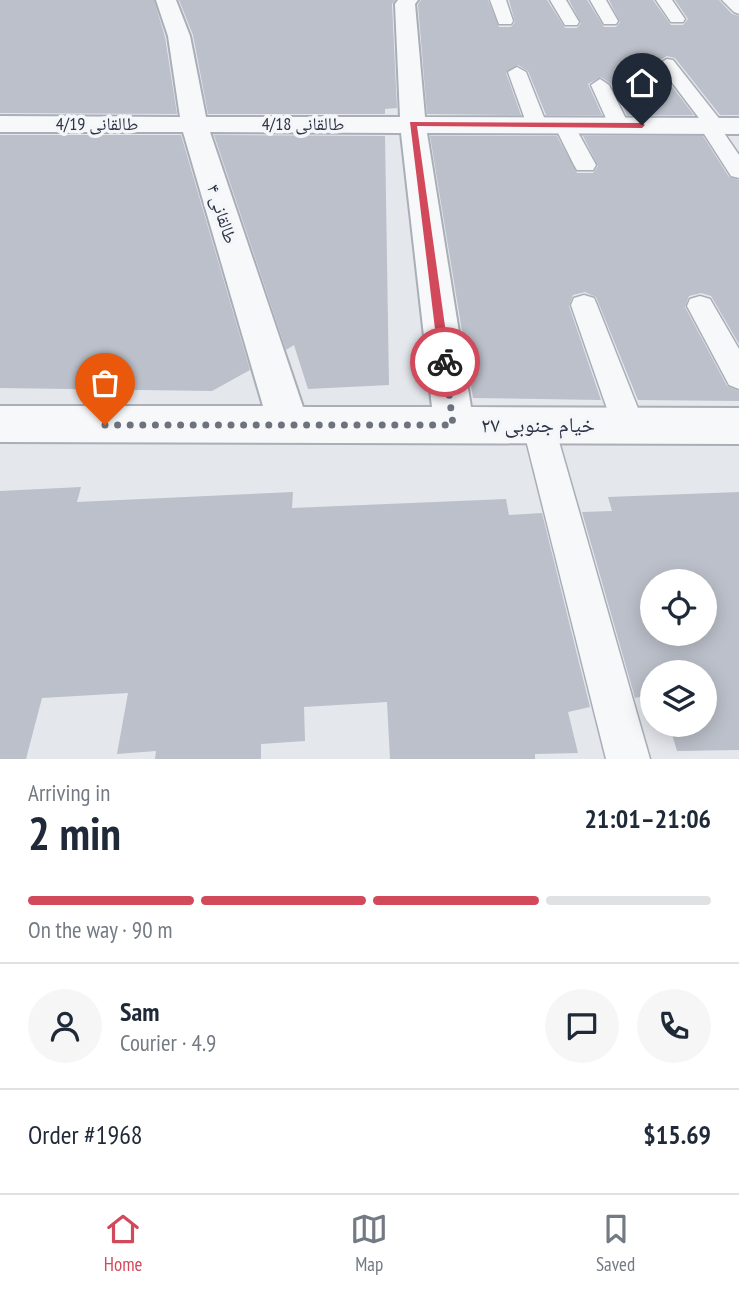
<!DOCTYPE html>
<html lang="en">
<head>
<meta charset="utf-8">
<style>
	body { margin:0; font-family:"PT Sans Narrow","Noto Naskh Arabic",sans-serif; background:#f6f6f7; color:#1f2937; height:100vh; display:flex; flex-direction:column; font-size:26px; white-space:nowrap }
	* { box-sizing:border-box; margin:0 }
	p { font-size:23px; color:#747a83 }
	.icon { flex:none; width:38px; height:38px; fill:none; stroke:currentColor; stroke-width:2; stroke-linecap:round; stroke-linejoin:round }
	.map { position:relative; height:759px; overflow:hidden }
	.sheet { display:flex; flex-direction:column; background:#fff; flex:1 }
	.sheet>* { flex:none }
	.controls { position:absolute; left:640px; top:569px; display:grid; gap:14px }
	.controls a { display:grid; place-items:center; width:77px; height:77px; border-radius:50%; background:#fff; box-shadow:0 4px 18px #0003; font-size:35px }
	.pin { position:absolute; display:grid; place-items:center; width:60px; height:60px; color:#fff; margin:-72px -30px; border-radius:50% 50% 50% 0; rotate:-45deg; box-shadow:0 0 7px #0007 }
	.pin .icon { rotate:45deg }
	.courier { position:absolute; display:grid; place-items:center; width:70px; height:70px; margin:-35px; border:5px solid #d1495b; border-radius:50%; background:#fff; color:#222; box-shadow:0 2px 9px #0007 }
	.headline em { font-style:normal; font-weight:700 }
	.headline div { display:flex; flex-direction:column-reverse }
	.headline { display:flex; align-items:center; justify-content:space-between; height:119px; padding:0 28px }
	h1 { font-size:46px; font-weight:700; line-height:52px }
	.bar { display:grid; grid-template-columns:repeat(4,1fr); gap:10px 7px; align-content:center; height:84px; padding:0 28px }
	.bar i { height:9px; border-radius:5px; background:#e0e1e3 }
	.bar .active { background:#d1495b }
	.bar p { grid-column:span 4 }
	.line { display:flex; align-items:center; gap:18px; padding:0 28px; border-top:2px solid #e0e1e3 }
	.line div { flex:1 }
	.round { display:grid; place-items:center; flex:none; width:74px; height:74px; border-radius:37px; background:#f6f6f7 }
	.menu { display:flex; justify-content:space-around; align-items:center; height:98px; border-top:2px solid #e0e1e3; background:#fff; font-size:19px; color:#747a83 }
	.menu a { display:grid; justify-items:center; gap:4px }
	.menu .active { color:#d1495b }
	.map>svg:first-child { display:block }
	.building { fill:#bbc0ca; fill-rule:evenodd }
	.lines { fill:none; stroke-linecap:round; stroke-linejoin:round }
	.service-casing { stroke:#a9aeb7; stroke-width:3 }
	.minor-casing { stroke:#a9aeb7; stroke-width:4 }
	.service { fill:#f7f8fa; fill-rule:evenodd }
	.minor { fill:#f7f8fa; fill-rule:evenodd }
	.route { fill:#d1495b }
	.done { stroke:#6c737f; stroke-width:7; stroke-dasharray:0 12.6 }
	.labels { text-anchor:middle; stroke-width:7; stroke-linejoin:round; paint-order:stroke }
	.far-street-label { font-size:18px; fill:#2b3445; stroke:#f4f6f9 }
	.street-label { font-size:21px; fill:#2b3445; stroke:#f4f6f9 }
</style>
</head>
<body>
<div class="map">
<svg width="739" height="759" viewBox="0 0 739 759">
	<rect width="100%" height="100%" fill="#e4e7ec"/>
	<g class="building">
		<path d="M0 0H154L165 37 177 114 0 113Z"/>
		<path d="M179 0H395L392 4 397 108 385 109V114H208L193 35Z"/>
		<path d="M421 0H488L499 27H511L515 22 509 0H547L565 28H577L581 23 569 0H587L604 27H616L620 22 609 0H653L671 25H683L688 19 675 0H719L732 14 739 16V115H720L675 58 667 56 657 62 656 66 694 115H627L611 84 601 77 588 84 602 115H546L528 71 518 65 506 73 521 115 427 114 418 5Z"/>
		<path d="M0 135H181L250 370 212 391 0 388Z"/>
		<path d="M214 135 385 136 389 385 308 389 294 345 286 350Z"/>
		<path d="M430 136H557L577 173H593L598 166 583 136H703L729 177 739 180V344L711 296 701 293 689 296 685 307 727 386 739 391V401L638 400 596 297 585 292 573 295 569 306 601 400 473 398Z"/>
		<path d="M81 487 77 502 293 492 292 508 506 499 509 515 542 513 590 707 568 712 578 753 535 754V759H390L387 702 304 707 305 741 261 744V759H155L156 751 117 754 128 693 42 698 26 759H0V491Z"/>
		<path d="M739 492V750L677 751 669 724H705V672H653V694L635 698 582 512 612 511 608 497ZM653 581H705V634H653Z"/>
	</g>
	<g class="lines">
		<g class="service-casing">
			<g id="service">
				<path d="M490 0H506L513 21 511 24H499Z"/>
				<path d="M550 0H566L579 22 577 25H565Z"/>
				<path d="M590 0H606L618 21 616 24H604Z"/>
				<path d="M656 0H672L685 19 683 22H671Z"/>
				<path d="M722 0H739V14L734 12Z"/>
				<path d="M667 59 673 60 725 126 722 130 739 155V178L731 176 699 126 702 122 658 64Z"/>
				<path d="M517 67 526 72 547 125 544 129H530L527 125 508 72Z"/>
				<path d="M600 79 609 85 629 125 626 129H612L609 125 591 85Z"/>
				<path d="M564 119 571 121 574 125 596 165 593 170H577L574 165 554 125 557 121Z"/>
				<path d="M584 295 594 298 597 305 645 426 640 436 629 440 618 436 613 426 571 305 574 298Z"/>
				<path d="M700 296 710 299 739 349V389L729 385 687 306 690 299Z"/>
				<path d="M538 410 549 414 554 424 650 759H606L522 424 527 414Z"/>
			</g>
		</g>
		<g class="minor-casing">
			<path id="minor" d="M156 0H176L190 36 206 117H400L395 4 398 0H418L415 4 425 117 739 118V134L427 133 471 407 739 408V444L0 442V406H263L183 132H0V116L180 117 168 36ZM210 132 401 133 432 407H303Z"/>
		</g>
		<use href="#service" class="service"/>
		<use href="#minor" class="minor"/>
	</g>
	<path class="route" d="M410 122 642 123 645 125 642 128 417 126 450 362 445 366 439 362Z"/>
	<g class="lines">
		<path class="done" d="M105 425H453L445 362"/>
	</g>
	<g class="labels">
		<g class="far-street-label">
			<text x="97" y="130">طالقانی 4/19</text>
			<text x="303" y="130">طالقانی 4/18</text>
			<text transform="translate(222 214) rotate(72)" y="6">طالقانی ۴</text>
		</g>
		<g class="street-label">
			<text x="538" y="432">خیام جنوبی ۲۷</text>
		</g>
	</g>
</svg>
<div class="controls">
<a><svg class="icon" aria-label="locate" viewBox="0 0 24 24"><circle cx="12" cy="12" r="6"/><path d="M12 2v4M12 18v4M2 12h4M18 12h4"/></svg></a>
<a><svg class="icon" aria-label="layers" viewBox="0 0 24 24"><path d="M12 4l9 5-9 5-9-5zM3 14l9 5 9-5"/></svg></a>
</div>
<div class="pin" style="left:105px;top:425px;background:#ea580c"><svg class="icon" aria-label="bag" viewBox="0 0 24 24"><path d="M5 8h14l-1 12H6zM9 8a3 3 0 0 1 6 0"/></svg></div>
<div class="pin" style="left:642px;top:125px;background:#1f2937"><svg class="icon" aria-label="home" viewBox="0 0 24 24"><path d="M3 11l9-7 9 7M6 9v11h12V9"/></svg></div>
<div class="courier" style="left:445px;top:362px"><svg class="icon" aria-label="bike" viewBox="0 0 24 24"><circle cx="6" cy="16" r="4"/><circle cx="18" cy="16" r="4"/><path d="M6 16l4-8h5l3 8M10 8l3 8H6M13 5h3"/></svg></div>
</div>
<section class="sheet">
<div class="headline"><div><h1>2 min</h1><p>Arriving in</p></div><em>21:01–21:06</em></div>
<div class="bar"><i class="active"></i><i class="active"></i><i class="active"></i><i></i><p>On the way · 90 m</p></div>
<div class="line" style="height:126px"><a class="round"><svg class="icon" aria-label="person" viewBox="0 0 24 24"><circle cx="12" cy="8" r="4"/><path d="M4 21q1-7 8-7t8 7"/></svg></a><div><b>Sam</b><p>Courier · 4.9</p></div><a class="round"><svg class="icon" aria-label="chat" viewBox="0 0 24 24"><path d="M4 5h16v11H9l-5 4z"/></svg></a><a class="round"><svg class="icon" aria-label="phone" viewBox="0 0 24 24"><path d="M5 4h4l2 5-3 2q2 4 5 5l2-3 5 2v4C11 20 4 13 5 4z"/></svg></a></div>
<div class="line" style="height:91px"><div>Order #1968</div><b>$15.69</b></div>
</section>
<nav class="menu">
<a class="active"><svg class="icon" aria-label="home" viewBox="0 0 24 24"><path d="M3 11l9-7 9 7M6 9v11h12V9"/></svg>Home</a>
<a><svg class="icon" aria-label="map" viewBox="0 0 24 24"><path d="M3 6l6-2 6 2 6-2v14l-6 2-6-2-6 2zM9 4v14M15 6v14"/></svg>Map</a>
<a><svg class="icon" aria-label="saved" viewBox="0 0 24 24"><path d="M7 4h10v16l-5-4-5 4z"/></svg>Saved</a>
</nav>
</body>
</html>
